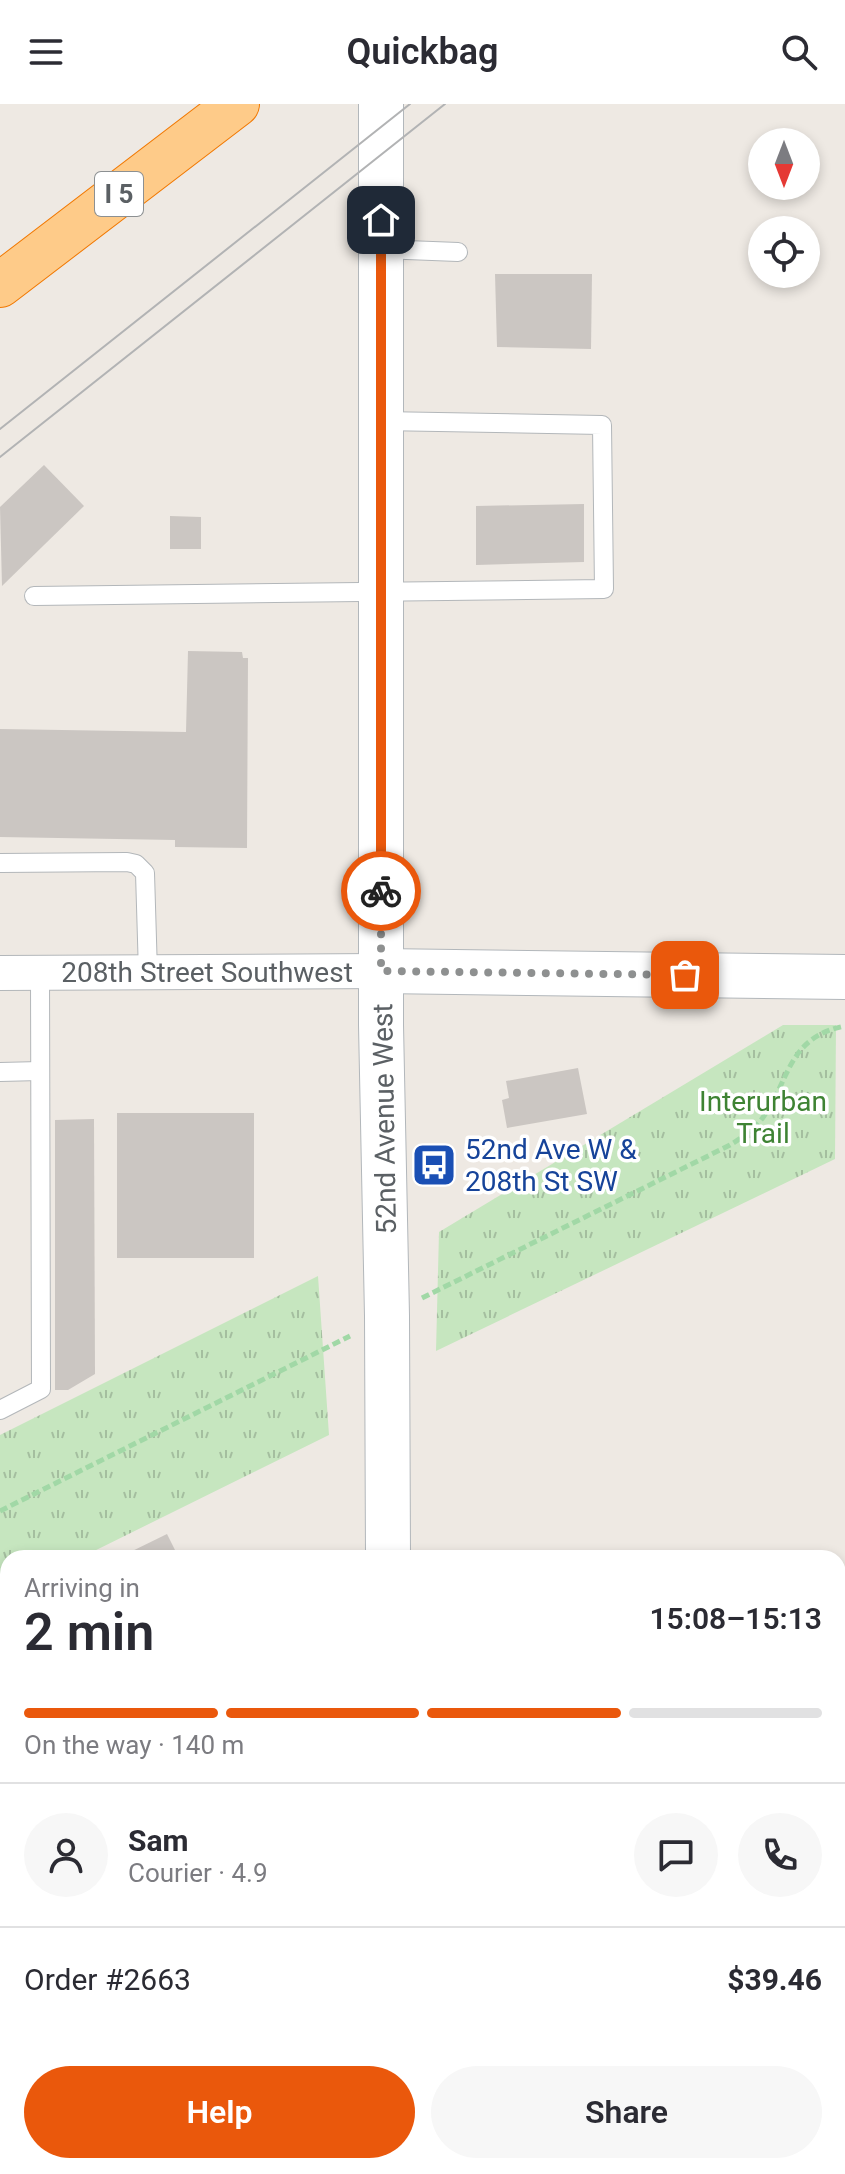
<!DOCTYPE html>
<html lang="en">
<head>
<meta charset="utf-8">
<style>
	body { margin:0; font-family:Roboto,sans-serif; background:#f7f7f7; color:#2b2b33; height:100vh; display:flex; flex-direction:column; font-size:30px; white-space:nowrap }
	* { box-sizing:border-box; margin:0 }
	p { font-size:26px; color:#7c7c81 }
	.icon { flex:none; width:44px; height:44px; fill:none; stroke:currentColor; stroke-width:2; stroke-linecap:round; stroke-linejoin:round }
	.map { position:relative; flex:1; overflow:hidden }
	.drawer { position:absolute; left:0px; top:1446px; width:846px; height:624px; display:flex; flex-direction:column; background:#fff; border-radius:24px 24px 0 0; box-shadow:0 4px 12px #0003 }
	.drawer>* { flex:none }
	.needle { width:52px; rotate:180deg }
	.buttons { position:absolute; left:748px; top:24px; display:grid; gap:16px }
	.buttons a { display:grid; place-items:center; width:72px; height:72px; border-radius:50%; background:#fff; box-shadow:0 4px 12px #0003; font-size:40px }
	.pin { position:absolute; display:grid; place-items:center; width:68px; height:68px; color:#fff; margin:-34px; border-radius:16px; box-shadow:0 4px 12px #0006 }
	.courier { position:absolute; display:grid; place-items:center; width:80px; height:80px; margin:-40px; border:6px solid #ea580c; border-radius:50%; background:#fff; color:#222; box-shadow:0 2px 10px #0007 }
	.head em { font-style:normal; font-weight:600 }
	.head div { display:flex; flex-direction:column-reverse }
	.head { display:flex; align-items:center; justify-content:space-between; height:136px; padding:0 24px }
	h1 { font-size:52px; font-weight:600; line-height:60px }
	.bar { display:grid; grid-template-columns:repeat(4,1fr); gap:12px 8px; align-content:center; height:96px; padding:0 24px }
	.bar i { height:10px; border-radius:6px; background:#e1e1e2 }
	.bar .on { background:#ea580c }
	.bar p { grid-column:span 4 }
	.line { display:flex; align-items:center; gap:20px; padding:0 24px; border-top:2px solid #e1e1e2 }
	.line div { flex:1 }
	.round { display:grid; place-items:center; flex:none; width:84px; height:84px; border-radius:42px; background:#f7f7f7 }
	.action { display:flex; gap:16px; margin-top:auto; padding:16px 24px }
	.action a { flex:1; height:92px; border-radius:48px; background:#ea580c; color:#fff; font-size:32px; font-weight:600; line-height:92px; text-align:center }
	.action a+a { background:#f7f7f7; color:#2b2b33 }
	header { display:flex; justify-content:space-between; align-items:center; height:104px; padding:0 24px; background:#fff; font-size:36px; font-weight:600 }
	.map>svg:first-child { display:block }
	.park { fill:url(#park-tufts) }
	.building { fill:#cbc6c2 }
	.lines { fill:none; stroke-linecap:round; stroke-linejoin:round }
	.lane-casing { stroke:#b3b7ba; stroke-width:20 }
	.street-casing { stroke:#b3b7ba; stroke-width:36 }
	.secondary-casing { stroke:#b2b7bb; stroke-width:46 }
	.highway-casing { stroke:#f17800; stroke-width:46 }
	.path { stroke:#a1d8a6; stroke-width:5; stroke-dasharray:8 4; stroke-linecap:butt }
	.lane { stroke:#fff; stroke-width:18 }
	.street { stroke:#fff; stroke-width:34 }
	.secondary { stroke:#fff; stroke-width:44 }
	.highway { stroke:#fecb89; stroke-width:44 }
	.tram { stroke:#b2b3b4; stroke-width:2 }
	.done { stroke:#8e9090; stroke-width:8; stroke-dasharray:0 14.4 }
	.route { stroke:#ea580c; stroke-width:10 }
	.labels { text-anchor:middle; stroke-width:7; stroke-linejoin:round; paint-order:stroke }
	.shield { fill:#fff; stroke:#8c9092; stroke-width:2 }
	.shield-label { font-size:26px; font-weight:bold; fill:#5b6064 }
	.street-label { font-size:28px; fill:#5b6064; stroke:#fff }
	.park-label { font-size:28px; fill:#3e8333; stroke:#fff }
	.transit-label { font-size:28px; fill:#164399; stroke:#fff; text-anchor:start }
</style>
</head>
<body>
<header><svg class="icon" aria-label="menu" viewBox="0 0 24 24"><path d="M4 6h16M4 12h16M4 18h16"/></svg>Quickbag<svg class="icon" aria-label="search" viewBox="0 0 24 24"><circle cx="10" cy="10" r="6"/><path d="M15 15l6 6"/></svg></header>
<div class="map">
<svg width="845" height="2070" viewBox="0 0 845 2070">
	<defs>
		<pattern id="park-tufts" width="24" height="20" patternUnits="userSpaceOnUse" patternTransform="scale(2)"><rect width="24" height="20" fill="#c6e6bf"/><path d="M3 7l-1-3M5 7V3M7 7l1-3M15 17l-1-3M17 17v-4M19 17l1-3" fill="none" stroke="#a4be9f"/></pattern>
	</defs>
	<rect width="100%" height="100%" fill="#eee9e3"/>
	<g class="park">
		<path d="M783 921H836L835 1055 436 1247 439 1128Z"/>
		<path d="M318 1172 329 1331 80 1454H8V1489L0 1493V1331Z"/>
	</g>
	<g class="building">
		<path d="M495 170H592L591 245 497 243Z"/>
		<path d="M44 361 84 402 2 482 0 403Z"/>
		<path d="M584 400V458L476 461V402Z"/>
		<path d="M170 412 201 413V445H170Z"/>
		<path d="M188 547 242 548 243 554H248L247 744 175 743V736L0 733V625L186 628Z"/>
		<path d="M578 964 587 1010 507 1024 502 996 509 994 506 977Z"/>
		<rect x="117" y="1009" width="137" height="145"/>
		<path d="M94 1015 95 1270 68 1286H55V1016Z"/>
		<path d="M167 1430 179 1454H118Z"/>
		<path d="M8 1507V1601L0 1605V1511Z"/>
		<rect x="0" y="1692" width="8" height="95"/>
	</g>
	<g class="lines">
		<g class="lane-casing">
			<g id="lane">
				<path d="M381 145 458 148"/>
				<path d="M34 492 604 485 602 321 381 317"/>
				<path d="M0 759 127 758 136 760 145 769 148 869"/>
				<path d="M0 968 40 967"/>
				<path d="M0 1306 41 1285 40 869"/>
				<path d="M0 1637 8 1636"/>
				<path d="M0 1870 8 1868"/>
				<path d="M139 2070 140 2062"/>
			</g>
		</g>
		<g class="street-casing">
			<g id="street">
				<path d="M0 869 381 867"/>
				<path d="M838 1855H845"/>
			</g>
		</g>
		<g class="secondary-casing">
			<g id="secondary">
				<path d="M381 0V921L387 1212 388 1454"/>
				<path d="M381 867 845 873"/>
				<path d="M391 2070V2062"/>
			</g>
		</g>
		<g class="highway-casing">
			<path id="highway" d="M0 181 237 0"/>
		</g>
		<g class="path">
			<path d="M422 1194 730 1041C743 1033 755 1025 764 1012 790 975 788 933 845 922"/>
			<path d="M0 1407 350 1232"/>
		</g>
		<use href="#lane" class="lane"/>
		<use href="#street" class="street"/>
		<use href="#secondary" class="secondary"/>
		<use href="#highway" class="highway"/>
		<g class="tram">
			<path d="M0 325 410 0"/>
			<path d="M0 353 445 0"/>
		</g>
	</g>
	<g class="lines">
		<path class="done" d="M381 787V867L685 871"/>
		<path class="route" d="M381 116V787"/>
	</g>
	<defs>
		<g id="bus-square" transform="scale(2.3)"><rect x="-9" y="-9" width="18" height="18" rx="4" fill="#1a4fb4" stroke="#fff"/><path d="M-5-6H5V4H4V6H2V4H-2V6H-4V4H-5ZM-3.5-4V0h7V-4ZM-3.5 1.2v1.5H-2V1.2ZM2 1.2v1.5H3.5V1.2Z" fill="#fff"/></g>
	</defs>
	<g fill-rule="evenodd">
		<use href="#bus-square" x="434" y="1061"/>
	</g>
	<g class="labels">
		<rect class="shield" x="95" y="68" width="48" height="44" rx="6"/>
		<g class="shield-label">
			<text x="119" y="99">I 5</text>
		</g>
		<g class="street-label">
			<text x="207" y="878">208th Street Southwest</text>
			<text transform="translate(384 1015) rotate(-91)" y="10">52nd Avenue West</text>
		</g>
		<g class="park-label">
			<text x="763" y="1007">Interurban<tspan x="763" dy="32">Trail</tspan></text>
		</g>
		<g class="transit-label">
			<text x="465" y="1055">52nd Ave W &amp;<tspan x="465" dy="32">208th St SW</tspan></text>
		</g>
	</g>
</svg>
<div class="buttons">
<a><svg class="needle" viewBox="-14 -14 28 28"><path d="M0-13l5 13h-10z" fill="#e53935"/><path d="M0 13l5-13h-10z" fill="#7c7c81"/></svg></a>
<a><svg class="icon" aria-label="locate" viewBox="0 0 24 24"><circle cx="12" cy="12" r="6"/><path d="M12 2v4M12 18v4M2 12h4M18 12h4"/></svg></a>
</div>
<div class="pin" style="left:685px;top:871px;background:#ea580c"><svg class="icon" aria-label="bag" viewBox="0 0 24 24"><path d="M5 8h14l-1 12H6zM9 8a3 3 0 0 1 6 0"/></svg></div>
<div class="pin" style="left:381px;top:116px;background:#1f2937"><svg class="icon" aria-label="home" viewBox="0 0 24 24"><path d="M3 11l9-7 9 7M6 9v11h12V9"/></svg></div>
<div class="courier" style="left:381px;top:787px"><svg class="icon" aria-label="bike" viewBox="0 0 24 24"><circle cx="6" cy="16" r="4"/><circle cx="18" cy="16" r="4"/><path d="M6 16l4-8h5l3 8M10 8l3 8H6M13 5h3"/></svg></div>
<section class="drawer">
<div class="head"><div><h1>2 min</h1><p>Arriving in</p></div><em>15:08–15:13</em></div>
<div class="bar"><i class="on"></i><i class="on"></i><i class="on"></i><i></i><p>On the way · 140 m</p></div>
<div class="line" style="height:144px"><a class="round"><svg class="icon" aria-label="person" viewBox="0 0 24 24"><circle cx="12" cy="8" r="4"/><path d="M4 21q1-7 8-7t8 7"/></svg></a><div><b>Sam</b><p>Courier · 4.9</p></div><a class="round"><svg class="icon" aria-label="chat" viewBox="0 0 24 24"><path d="M4 5h16v11H9l-5 4z"/></svg></a><a class="round"><svg class="icon" aria-label="phone" viewBox="0 0 24 24"><path d="M5 4h4l2 5-3 2q2 4 5 5l2-3 5 2v4C11 20 4 13 5 4z"/></svg></a></div>
<div class="line" style="height:104px"><div>Order #2663</div><b>$39.46</b></div>
<div class="action"><a>Help</a><a>Share</a></div>
</section>
</div>
</body>
</html>
